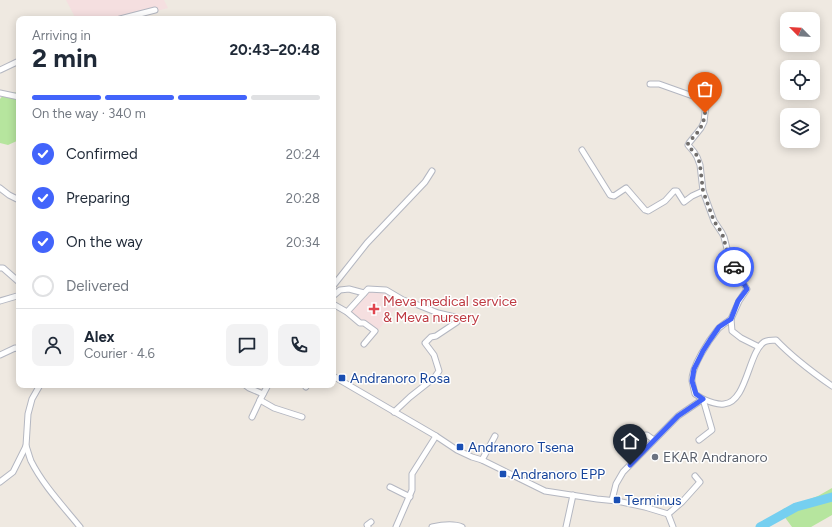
<!DOCTYPE html>
<html lang="en">
<head>
<meta charset="utf-8">
<style>
	body { margin:0; font-family:Figtree,sans-serif; background:#f2f2f3; color:#1f2937; height:100vh; display:flex; flex-direction:column; font-size:15px; white-space:nowrap }
	* { box-sizing:border-box; margin:0 }
	p { font-size:13px; color:#747a83 }
	.icon { flex:none; width:22px; height:22px; fill:none; stroke:currentColor; stroke-width:2; stroke-linecap:round; stroke-linejoin:round }
	.map { position:relative; flex:1; overflow:hidden }
	.drawer { position:absolute; left:16px; top:16px; width:320px; height:372px; display:flex; flex-direction:column; background:#fff; border-radius:8px; box-shadow:0 2px 10px #0003 }
	.drawer>* { flex:none }
	.needle { width:26px; rotate:294deg }
	.fabs { position:absolute; left:780px; top:12px; display:grid; gap:8px }
	.fabs a { display:grid; place-items:center; width:40px; height:40px; border-radius:8px; background:#fff; box-shadow:0 2px 10px #0003; font-size:20px }
	.pin { position:absolute; display:grid; place-items:center; width:34px; height:34px; color:#fff; margin:-41px -17px; border-radius:50% 50% 50% 0; rotate:-45deg; box-shadow:0 0 4px #0007 }
	.pin .icon { rotate:45deg }
	.courier { position:absolute; display:grid; place-items:center; width:40px; height:40px; margin:-20px; border:3px solid #4264fb; border-radius:50%; background:#fff; color:#222; box-shadow:0 1px 5px #0007 }
	.summary em { font-style:normal; font-weight:700 }
	.summary div { display:flex; flex-direction:column-reverse }
	.summary { display:flex; align-items:center; justify-content:space-between; height:68px; padding:0 16px }
	h1 { font-size:26px; font-weight:700; line-height:30px }
	.bar { display:grid; grid-template-columns:repeat(4,1fr); gap:6px 4px; align-content:center; height:48px; padding:0 16px }
	.bar i { height:5px; border-radius:3px; background:#e0e1e3 }
	.bar .active { background:#4264fb }
	.bar p { grid-column:span 4 }
	.line { display:flex; align-items:center; gap:10px; padding:0 16px; border-top:1px solid #e0e1e3 }
	.line div { flex:1 }
	.round { display:grid; place-items:center; flex:none; width:42px; height:42px; border-radius:8px; background:#f2f2f3 }
	ol { padding:0 16px; list-style:none }
	li { display:flex; align-items:center; gap:12px; height:44px }
	li p { margin-inline-start:auto }
	li .icon { padding:4px; border-radius:50%; background:#4264fb; color:#fff; stroke-width:4 }
	li:last-child { color:#747a83 }
	li i { width:22px; height:22px; border:2px solid #e0e1e3; border-radius:50% }
	.map>svg:first-child { display:block }
	.medical { fill:#f5dfe0 }
	.green { fill:#b6e59e }
	.lines { fill:none; stroke-linecap:round; stroke-linejoin:round }
	.river { stroke:#75cff0; stroke-width:9 }
	.minor-casing { stroke:#b4b7c1; stroke-width:7 }
	.minor { stroke:#fff; stroke-width:5 }
	.done { stroke:#726f6d; stroke-width:4; stroke-dasharray:0 7.2 }
	.route { stroke:#4264fb; stroke-width:5 }
	.health-dot { fill:#e0444e; stroke:#fff; stroke-width:1.5 }
	.transit-dot { fill:#1a4fb4; stroke:#fff; stroke-width:1.5 }
	.worship-dot { fill:#6b7280; stroke:#fff; stroke-width:1.5 }
	.labels { text-anchor:middle; stroke-width:3; stroke-linejoin:round; paint-order:stroke }
	.health-label { font-size:14px; fill:#be3a42; stroke:#fff; text-anchor:start }
	.transit-label { font-size:14px; fill:#164399; stroke:#fff; text-anchor:start }
	.worship-label { font-size:14px; fill:#5b616d; stroke:#fff; text-anchor:start }
</style>
</head>
<body>
<div class="map">
<svg width="832" height="527" viewBox="0 0 832 527">
	<rect width="100%" height="100%" fill="#efe9e1"/>
	<g class="medical">
		<path d="M66 0H164L168 8 126 19H76Z"/>
		<path d="M368 292H386L401 302 378 330 364 320 361 321 350 312 362 299 366 297Z"/>
	</g>
	<g class="green">
		<path d="M19 92V140L8 145 0 143V99L4 94Z"/>
		<path d="M832 488V515L811 527H792L781 512 783 509 818 496Z"/>
	</g>
	<g class="lines">
		<path class="river" d="M760 527 796 507 832 497"/>
		<g class="minor-casing">
			<g id="minor">
				<path d="M120 19 155 10"/>
				<path d="M0 70 19 61"/>
				<path d="M650 84H659L704 100 706 104 704 122 701 128 689 143 688 145 694 152 697 157 700 165 703 191 714 221 722 233 724 237 730 260 735 270 747 289 739 301 731 319 732 331 741 338 759 347"/>
				<path d="M0 93 19 97"/>
				<path d="M582 150 610 195 614 196 626 188 645 210 648 211 665 201 674 191H677L684 202 692 196 703 191"/>
				<path d="M0 188 9 195 19 200"/>
				<path d="M0 268H3L19 282"/>
				<path d="M333 286 367 243 425 182 432 171"/>
				<path d="M333 296 340 290 349 289 364 293"/>
				<path d="M0 301 17 296H19"/>
				<path d="M333 304 347 312 360 323H364L375 331 364 344"/>
				<path d="M347 312 368 289 386 290 403 300 413 303 438 313 455 317 457 322 436 336 431 337 425 343 434 355 439 371 434 378 410 397 394 412"/>
				<path d="M0 355 15 348 19 349"/>
				<path d="M333 376 436 436 457 450 472 457 482 460 545 491 597 499 617 501 645 507 668 514 682 502 700 482 695 476"/>
				<path d="M245 385 249 388 263 394"/>
				<path d="M306 387 307 385"/>
				<path d="M260 400 274 408 302 417"/>
				<path d="M252 417 260 400 268 385"/>
				<path d="M622 436 628 432 637 436 647 435 654 440"/>
				<path d="M699 440 712 430 703 399 695 394C694 390 693 385 692 381 691 367 709 340 718 329 722 325 727 322 731 319"/>
				<path d="M26 446C28 451 29 456 31 461 43 485 63 506 80 527"/>
				<path d="M482 460 495 436"/>
				<path d="M0 482 13 472 26 446 28 414 32 399 40 385"/>
				<path d="M390 487 410 497"/>
				<path d="M612 500 616 484 623 472 678 416 703 399C710 402 717 405 724 404 747 402 748 353 764 342 768 340 772 340 776 340 793 358 812 372 832 386"/>
				<path d="M668 514 673 527"/>
				<path d="M368 527 367 525 371 522"/>
				<path d="M396 527 412 490V474L436 436"/>
				<path d="M432 527C441 525 453 523 462 527"/>
				<path d="M566 527 573 495"/>
			</g>
		</g>
		<use href="#minor" class="minor"/>
	</g>
	<g class="lines">
		<path class="done" d="M705 113C703 128 698 132 688 143V146L694 152 698 157 700 165 703 191 714 221 722 233 730 260 734 267"/>
		<path class="route" d="M630 465 678 416 703 399 696 394 692 381 694 369 703 351 710 340 719 327 731 319 738 301 747 289 734 267"/>
	</g>
	<path class="health-dot" d="M372 303h4v4h4v4h-4v4h-4v-4h-4v-4h4z"/>
	<g class="transit-dot">
		<rect x="338" y="374" width="8" height="8" rx="2"/>
		<rect x="456" y="443" width="8" height="8" rx="2"/>
		<rect x="499" y="470" width="8" height="8" rx="2"/>
		<rect x="613" y="496" width="8" height="8" rx="2"/>
	</g>
	<circle class="worship-dot" cx="655" cy="457" r="4"/>
	<g class="labels">
		<g class="health-label">
			<text x="383" y="306">Meva medical service<tspan x="383" dy="16">&amp; Meva nursery</tspan></text>
		</g>
		<g class="transit-label">
			<text x="350" y="383">Andranoro Rosa</text>
			<text x="468" y="452">Andranoro Tsena</text>
			<text x="511" y="479">Andranoro EPP</text>
			<text x="625" y="505">Terminus</text>
		</g>
		<g class="worship-label">
			<text x="663" y="462">EKAR Andranoro</text>
		</g>
	</g>
</svg>
<div class="fabs">
<a><svg class="needle" viewBox="-14 -14 28 28"><path d="M0-13l5 13h-10z" fill="#e53935"/><path d="M0 13l5-13h-10z" fill="#747a83"/></svg></a>
<a><svg class="icon" aria-label="locate" viewBox="0 0 24 24"><circle cx="12" cy="12" r="6"/><path d="M12 2v4M12 18v4M2 12h4M18 12h4"/></svg></a>
<a><svg class="icon" aria-label="layers" viewBox="0 0 24 24"><path d="M12 4l9 5-9 5-9-5zM3 14l9 5 9-5"/></svg></a>
</div>
<div class="pin" style="left:705px;top:113px;background:#ea580c"><svg class="icon" aria-label="bag" viewBox="0 0 24 24"><path d="M5 8h14l-1 12H6zM9 8a3 3 0 0 1 6 0"/></svg></div>
<div class="pin" style="left:630px;top:465px;background:#1f2937"><svg class="icon" aria-label="home" viewBox="0 0 24 24"><path d="M3 11l9-7 9 7M6 9v11h12V9"/></svg></div>
<div class="courier" style="left:734px;top:267px"><svg class="icon" aria-label="car" viewBox="0 0 24 24"><path d="M5 17H2v-5l4-1 3-4h7l3 4 3 1v5h-3M9 17h6M6 11h13"/><circle cx="7" cy="17" r="2"/><circle cx="17" cy="17" r="2"/></svg></div>
<section class="drawer">
<div class="summary"><div><h1>2 min</h1><p>Arriving in</p></div><em>20:43–20:48</em></div>
<div class="bar"><i class="active"></i><i class="active"></i><i class="active"></i><i></i><p>On the way · 340 m</p></div>
<ol>
<li><svg class="icon" aria-label="check" viewBox="0 0 24 24"><path d="M5 12l5 5 9-10"/></svg>Confirmed<p>20:24</p></li>
<li><svg class="icon" aria-label="check" viewBox="0 0 24 24"><path d="M5 12l5 5 9-10"/></svg>Preparing<p>20:28</p></li>
<li><svg class="icon" aria-label="check" viewBox="0 0 24 24"><path d="M5 12l5 5 9-10"/></svg>On the way<p>20:34</p></li>
<li><i></i>Delivered</li>
</ol>
<div class="line" style="height:72px"><a class="round"><svg class="icon" aria-label="person" viewBox="0 0 24 24"><circle cx="12" cy="8" r="4"/><path d="M4 21q1-7 8-7t8 7"/></svg></a><div><b>Alex</b><p>Courier · 4.6</p></div><a class="round"><svg class="icon" aria-label="chat" viewBox="0 0 24 24"><path d="M4 5h16v11H9l-5 4z"/></svg></a><a class="round"><svg class="icon" aria-label="phone" viewBox="0 0 24 24"><path d="M5 4h4l2 5-3 2q2 4 5 5l2-3 5 2v4C11 20 4 13 5 4z"/></svg></a></div>
</section>
</div>
</body>
</html>
